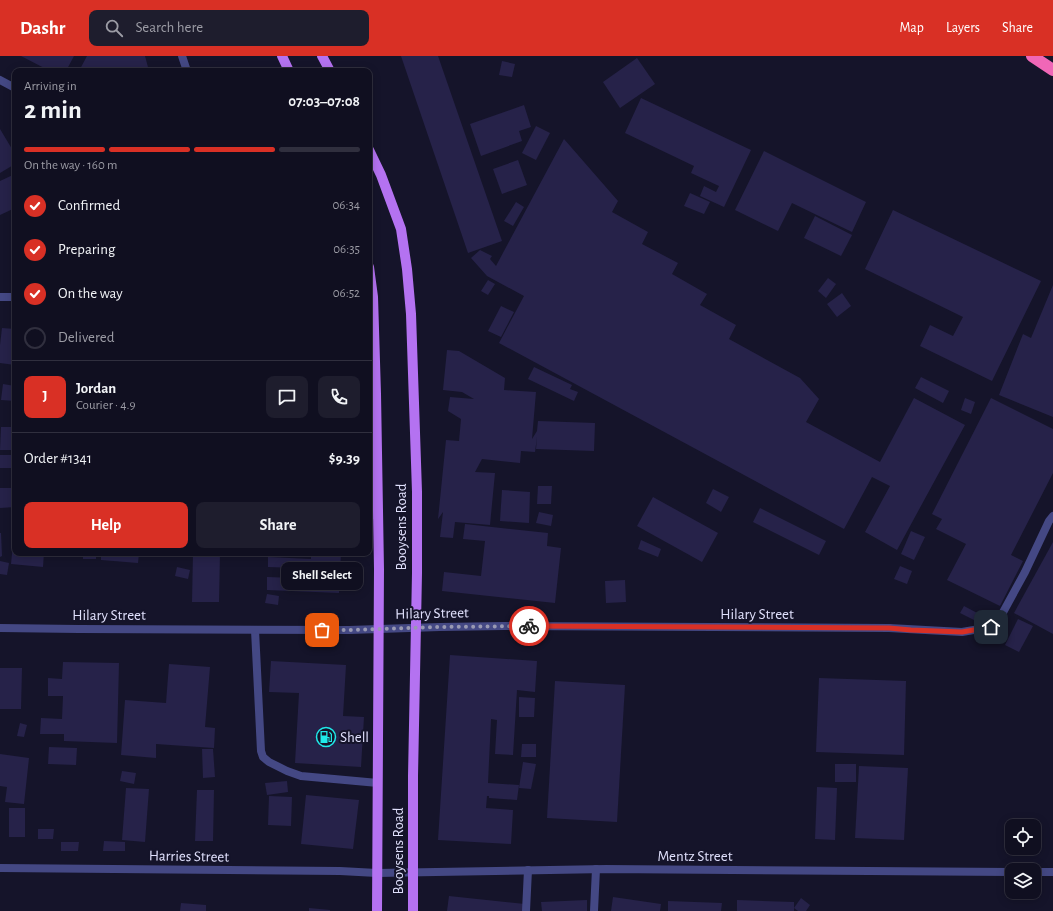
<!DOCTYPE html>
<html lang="en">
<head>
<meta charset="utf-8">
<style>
	body { margin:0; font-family:"Alegreya Sans",sans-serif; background:#1e1d2d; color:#f1f3f6; height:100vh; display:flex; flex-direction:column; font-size:15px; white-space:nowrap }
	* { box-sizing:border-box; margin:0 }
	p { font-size:13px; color:#9c9ca5 }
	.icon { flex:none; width:22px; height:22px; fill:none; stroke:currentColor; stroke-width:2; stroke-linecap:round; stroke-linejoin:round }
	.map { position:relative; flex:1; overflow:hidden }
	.panel { position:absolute; left:12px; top:12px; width:360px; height:488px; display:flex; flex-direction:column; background:#100f20; border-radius:8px; box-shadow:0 2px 10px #0003,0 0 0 1px #302f3e }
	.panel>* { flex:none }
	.fabs { position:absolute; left:1005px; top:763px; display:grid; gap:8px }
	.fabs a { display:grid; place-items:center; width:36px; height:36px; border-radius:8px; background:#100f20; box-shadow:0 2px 10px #0003,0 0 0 1px #302f3e; font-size:20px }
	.pin { position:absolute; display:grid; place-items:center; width:34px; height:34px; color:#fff; margin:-17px; border-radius:8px; box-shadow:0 2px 6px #0006 }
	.courier { position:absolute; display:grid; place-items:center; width:40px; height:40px; margin:-20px; border:3px solid #d93025; border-radius:50%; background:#fff; color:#222; box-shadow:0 1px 5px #0007 }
	.bubble { position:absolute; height:28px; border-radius:8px; background:#100f20; box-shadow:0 2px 10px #0003,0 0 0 1px #302f3e; font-size:13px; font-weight:700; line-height:28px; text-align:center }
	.head em { font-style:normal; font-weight:700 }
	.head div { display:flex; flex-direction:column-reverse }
	.head { display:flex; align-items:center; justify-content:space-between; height:68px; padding:0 12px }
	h1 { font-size:26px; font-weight:700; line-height:30px }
	.bar { display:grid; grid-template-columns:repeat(4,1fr); gap:6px 4px; align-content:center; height:48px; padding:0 12px }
	.bar i { height:5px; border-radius:3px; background:#302f3e }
	.bar .active { background:#d93025 }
	.bar p { grid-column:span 4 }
	.line { display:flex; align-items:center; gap:10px; padding:0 12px; border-top:1px solid #302f3e }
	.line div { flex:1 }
	.round { display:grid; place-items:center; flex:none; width:42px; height:42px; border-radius:8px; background:#1e1d2d }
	ol { padding:0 12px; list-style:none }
	li { display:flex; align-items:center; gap:12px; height:44px }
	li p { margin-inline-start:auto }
	li .icon { padding:4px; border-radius:50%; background:#d93025; color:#fff; stroke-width:4 }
	li:last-child { color:#9c9ca5 }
	li i { width:22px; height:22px; border:2px solid #302f3e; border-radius:50% }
	.button { display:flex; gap:8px; margin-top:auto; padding:8px 12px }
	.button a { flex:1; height:46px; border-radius:8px; background:#d93025; color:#fff; font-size:16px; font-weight:700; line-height:46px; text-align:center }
	.button a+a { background:#1e1d2d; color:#f1f3f6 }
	header { display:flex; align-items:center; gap:24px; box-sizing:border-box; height:56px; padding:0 20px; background:#d93025; color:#fff }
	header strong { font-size:19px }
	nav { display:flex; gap:22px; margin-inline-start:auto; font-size:14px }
	.search { width:280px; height:36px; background:#1e1d2d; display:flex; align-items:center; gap:10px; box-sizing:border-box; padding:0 14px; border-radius:8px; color:#9c9ca5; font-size:15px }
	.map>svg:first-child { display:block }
	.building { fill:#262249 }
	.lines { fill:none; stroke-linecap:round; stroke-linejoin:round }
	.service { stroke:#444884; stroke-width:8 }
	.minor { stroke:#444884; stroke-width:8 }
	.primary { stroke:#b472f1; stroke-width:10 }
	.motorway { stroke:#f067b7; stroke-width:12 }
	.done { stroke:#9999b2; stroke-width:4; stroke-dasharray:0 7.2 }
	.route { stroke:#d93025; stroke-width:5 }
	.labels { text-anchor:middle; stroke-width:4; stroke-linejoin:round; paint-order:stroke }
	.street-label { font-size:15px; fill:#e0e0fc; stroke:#15142a }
	.poi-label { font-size:15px; fill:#e0e0fc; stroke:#15142a; text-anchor:start }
</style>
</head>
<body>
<header>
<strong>Dashr</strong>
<div class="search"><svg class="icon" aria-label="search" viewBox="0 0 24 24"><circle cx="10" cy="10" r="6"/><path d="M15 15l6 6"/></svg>Search here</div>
<nav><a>Map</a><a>Layers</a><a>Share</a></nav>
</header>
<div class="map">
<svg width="1053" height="855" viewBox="0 0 1053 855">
	<rect width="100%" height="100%" fill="#15142a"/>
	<g class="building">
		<path d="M21 0H74L66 15H50Z"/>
		<path d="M87 0H145L149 15H79Z"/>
		<path d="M401 0H438L502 185 468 197Z"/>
		<path d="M637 2 655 28 620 52 603 26Z"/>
		<path d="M502 5 515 8 512 21 499 19Z"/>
		<path d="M641 42 751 94 724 151 700 140 704 130 716 136 719 130 691 117 694 110 625 77Z"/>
		<path d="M524 49 531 71 519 75 522 85 481 100 470 68Z"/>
		<path d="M536 70 550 77 536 104 522 97Z"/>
		<path d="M0 73 15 98V108L0 117Z"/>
		<path d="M564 83 618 145 612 156 648 176 642 188 678 207 672 218 707 238 700 249 736 269 729 283 800 322 819 343 806 366 880 406 914 342 965 369 897 494 865 476 890 430 872 421 844 473 499 287 524 240 487 220 471 202 480 194 492 200 490 203 496 210Z"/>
		<path d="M764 95 866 146 852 176 792 147 778 175 735 154Z"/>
		<path d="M518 104 527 129 502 138 493 113Z"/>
		<path d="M15 118V152L0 159V125Z"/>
		<path d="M690 137 710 146 704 158 684 150Z"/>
		<path d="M516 146 524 151 513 170 504 165Z"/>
		<path d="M893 154 1041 225 992 325 920 290 930 269 953 280 963 261 865 213Z"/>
		<path d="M815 160 852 179 841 200 804 182Z"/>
		<path d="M828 222 836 228 826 242 818 235Z"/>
		<path d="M488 224 495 228 488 239 481 235Z"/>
		<path d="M1053 229V361L999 339 1023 278 1031 282Z"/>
		<path d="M842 237 851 250 837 261 827 248Z"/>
		<path d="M501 250 514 256 501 281 488 275Z"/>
		<path d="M2 272 15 273V309L0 307V289Z"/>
		<path d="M447 294 459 295 505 322 504 334 536 336 532 383 537 375 538 365 595 367 594 395 536 393 537 381 535 396 521 395 520 407 482 403 475 416 495 417 490 469 455 466 453 482 440 481 443 456 438 463 446 384 459 385 461 363 448 355 450 341 474 343 462 336 443 334Z"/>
		<path d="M534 311 572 329 570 333 578 336 574 345 528 323Z"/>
		<path d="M921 321 949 335 943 347 915 332Z"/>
		<path d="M3 328 15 330V345L1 344Z"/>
		<path d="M965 342 975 346 971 358 961 354Z"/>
		<path d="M991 342 1053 373V417L1011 499 1023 505 1000 550 947 524 966 488 936 473 942 463 932 458Z"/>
		<path d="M1 371H15V394H0Z"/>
		<rect x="0" y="399" width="15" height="13"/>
		<path d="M538 430H552L551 448H537Z"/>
		<path d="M0 432H15V451L0 452Z"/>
		<path d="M713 433 729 441 721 456 706 447Z"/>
		<path d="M502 434 530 436 529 467 500 465Z"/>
		<path d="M653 441 718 477 702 506 637 470Z"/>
		<path d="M760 452 826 485 819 499 753 466Z"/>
		<path d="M539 456 553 459 551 470 536 467Z"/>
		<path d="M465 468 548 477 547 490 561 492 555 547 442 535 444 516 481 520 485 485 463 483Z"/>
		<path d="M911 475 925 481 914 504 901 498Z"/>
		<path d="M0 477H1L2 500 0 501Z"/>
		<path d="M14 477H15V497H44L43 511 11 508Z"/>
		<path d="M641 484 661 493 658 501 638 493Z"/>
		<path d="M1053 486V578L1014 557Z"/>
		<rect x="83" y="497" width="13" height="6"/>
		<path d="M101 497H139L138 507 101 504Z"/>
		<path d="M193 497H220L219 546H192Z"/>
		<path d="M311 497H341L339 537 267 534V521L296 522 297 512 268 511V501L311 503Z"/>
		<path d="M0 505 9 507 7 519 0 518Z"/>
		<path d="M900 510 912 515 907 528 894 523Z"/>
		<path d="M177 511 190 514 188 523 175 520Z"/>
		<path d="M625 524 626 546 606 547 605 525Z"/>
		<path d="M267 538 279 540 278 549 265 547Z"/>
		<path d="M964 550 979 558 976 565 960 557Z"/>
		<path d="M1018 563 1033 570 1019 596 1005 589Z"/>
		<path d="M450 599 537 605 535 636 517 634 513 699 495 698 497 664 491 663 488 727 519 729 517 744 489 742V740H487L486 752 513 754 511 788 438 784Z"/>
		<path d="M271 605 346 609 343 660 364 661 361 711 295 707 299 637 269 636Z"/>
		<path d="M63 606 119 607 117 687 64 685V678H40L41 662 62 663 63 640H48V622L62 623Z"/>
		<path d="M169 608 210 611 205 671 215 672 214 692 156 688V702L121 699 125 644 166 647Z"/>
		<path d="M0 612H22L21 653H0Z"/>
		<path d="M819 622 906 625 904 699 816 696Z"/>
		<path d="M555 625 625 629 617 766 547 762Z"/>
		<path d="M519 641 535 642 534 661H519Z"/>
		<path d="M20 667 27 669 24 681 17 680Z"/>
		<path d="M522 688H536V701H521Z"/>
		<path d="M49 691 77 692 76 709 48 708Z"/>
		<path d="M202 693H213L215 721 203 722Z"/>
		<path d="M0 698 29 702 24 748 5 746 7 731 0 730Z"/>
		<path d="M523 706 536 708 531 733 519 732Z"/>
		<rect x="835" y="708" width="21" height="18"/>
		<path d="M859 710 908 712 904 784 855 782Z"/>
		<path d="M122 715 136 717 134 728 120 725Z"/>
		<path d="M287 725 288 736 267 739 265 727Z"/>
		<path d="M817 731 837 732 835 784 815 783Z"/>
		<path d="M126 732 149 733 145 786 122 784Z"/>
		<path d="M197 734H214L213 785H195Z"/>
		<path d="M306 739 359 744 353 793 301 788Z"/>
		<path d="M269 740 292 741 291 770 268 769Z"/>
		<rect x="9" y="752" width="16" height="29"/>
		<path d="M38 773H54L53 783H38Z"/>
		<path d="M104 785 125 786V795H103Z"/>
		<path d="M61 786H79L78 795H61Z"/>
		<path d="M449 840 525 848V855H447Z"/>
		<path d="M613 841 661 848 660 855H611Z"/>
		<path d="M801 842 810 849 806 855H798L794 852Z"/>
		<path d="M587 844V855H542L541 846Z"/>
		<path d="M737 844 794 846V855H737Z"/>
		<path d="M668 845 722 847 721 855H668Z"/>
		<path d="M181 847 206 849V855H180Z"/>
		<path d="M309 852 330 854V855H309Z"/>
	</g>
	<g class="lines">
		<g class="service">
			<path d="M369 459H378"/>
			<path d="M889 572 962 576 991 571 1001 560 1025 516 1049 465 1053 460"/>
			<path d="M255 574 261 695 263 701 269 706 287 715 301 720 378 727"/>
			<path d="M526 855 528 814"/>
			<path d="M594 855 596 813"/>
		</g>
		<g class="minor">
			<path d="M182 0 187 15"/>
			<path d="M0 24 15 32"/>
			<path d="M0 241H15"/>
			<path d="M0 572 79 573 349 574 440 571 504 570 889 572"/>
			<path d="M0 812 340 815 377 817 606 813 1012 816"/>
			<path d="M1034 816H1053"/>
		</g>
		<g class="primary">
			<path d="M282 0 289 15"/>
			<path d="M322 0 330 15"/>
			<path d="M369 94 381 119 401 173 407 213 411 258 417 436V517L413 720V855"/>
			<path d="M369 211 373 241 376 338 379 513 377 855"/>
		</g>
		<path class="motorway" d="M1032 0 1053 14"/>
	</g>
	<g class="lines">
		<path class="done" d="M322 574H349L440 571 529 570"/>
		<path class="route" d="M529 570 889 572 911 574 962 576 991 571"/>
	</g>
	<defs>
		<g id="fuel-ring" transform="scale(1)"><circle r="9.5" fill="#15142a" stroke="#1fe9e8" stroke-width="1.5"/><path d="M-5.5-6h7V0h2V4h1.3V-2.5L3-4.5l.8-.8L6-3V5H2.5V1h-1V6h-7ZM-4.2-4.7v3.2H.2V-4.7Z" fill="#1fe9e8"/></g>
	</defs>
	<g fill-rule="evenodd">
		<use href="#fuel-ring" x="326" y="681"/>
	</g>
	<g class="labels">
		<g class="street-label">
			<text transform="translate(401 471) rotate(-90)" y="5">Booysens Road</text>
			<text transform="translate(432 557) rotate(-1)" y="5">Hilary Street</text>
			<text x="757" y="563">Hilary Street</text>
			<text x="109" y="564">Hilary Street</text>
			<text transform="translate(398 795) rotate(-90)" y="5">Booysens Road</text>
			<text transform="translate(189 800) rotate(1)" y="5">Harries Street</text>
			<text x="695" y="805">Mentz Street</text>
		</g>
		<g class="poi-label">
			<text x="340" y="686">Shell</text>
		</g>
	</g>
</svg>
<div class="fabs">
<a><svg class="icon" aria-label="locate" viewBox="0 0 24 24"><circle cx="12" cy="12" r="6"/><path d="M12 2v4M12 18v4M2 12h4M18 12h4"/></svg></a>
<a><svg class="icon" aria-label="layers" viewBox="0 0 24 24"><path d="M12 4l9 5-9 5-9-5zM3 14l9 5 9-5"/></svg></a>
</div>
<div class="pin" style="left:322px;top:574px;background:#ea580c"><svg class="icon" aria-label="bag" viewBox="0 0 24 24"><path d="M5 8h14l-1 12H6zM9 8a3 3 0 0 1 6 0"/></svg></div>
<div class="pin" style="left:991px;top:571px;background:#1f2937"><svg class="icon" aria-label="home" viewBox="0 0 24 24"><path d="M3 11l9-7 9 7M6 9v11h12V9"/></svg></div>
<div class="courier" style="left:529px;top:570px"><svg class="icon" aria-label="bike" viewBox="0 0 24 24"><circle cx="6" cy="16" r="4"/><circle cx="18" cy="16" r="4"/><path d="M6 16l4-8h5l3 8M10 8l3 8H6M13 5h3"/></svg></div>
<div class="bubble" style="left:281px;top:506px;width:82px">Shell Select</div>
<section class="panel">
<div class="head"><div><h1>2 min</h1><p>Arriving in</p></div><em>07:03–07:08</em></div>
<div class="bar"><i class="active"></i><i class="active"></i><i class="active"></i><i></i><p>On the way · 160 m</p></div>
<ol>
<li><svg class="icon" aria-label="check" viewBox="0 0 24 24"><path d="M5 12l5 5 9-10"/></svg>Confirmed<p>06:34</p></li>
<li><svg class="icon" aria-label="check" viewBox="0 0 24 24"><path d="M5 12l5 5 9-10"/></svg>Preparing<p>06:35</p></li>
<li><svg class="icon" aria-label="check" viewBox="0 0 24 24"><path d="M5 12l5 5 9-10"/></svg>On the way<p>06:52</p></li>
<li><i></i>Delivered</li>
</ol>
<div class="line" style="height:72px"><b class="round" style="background:#d93025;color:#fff">J</b><div><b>Jordan</b><p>Courier · 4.9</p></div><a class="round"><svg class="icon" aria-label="chat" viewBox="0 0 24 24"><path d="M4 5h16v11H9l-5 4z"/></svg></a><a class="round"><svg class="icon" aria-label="phone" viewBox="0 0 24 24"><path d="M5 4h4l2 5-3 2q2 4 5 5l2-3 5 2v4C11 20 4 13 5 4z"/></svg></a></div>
<div class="line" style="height:52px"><div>Order #1341</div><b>$9.39</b></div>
<div class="button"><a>Help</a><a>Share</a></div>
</section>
</div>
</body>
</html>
